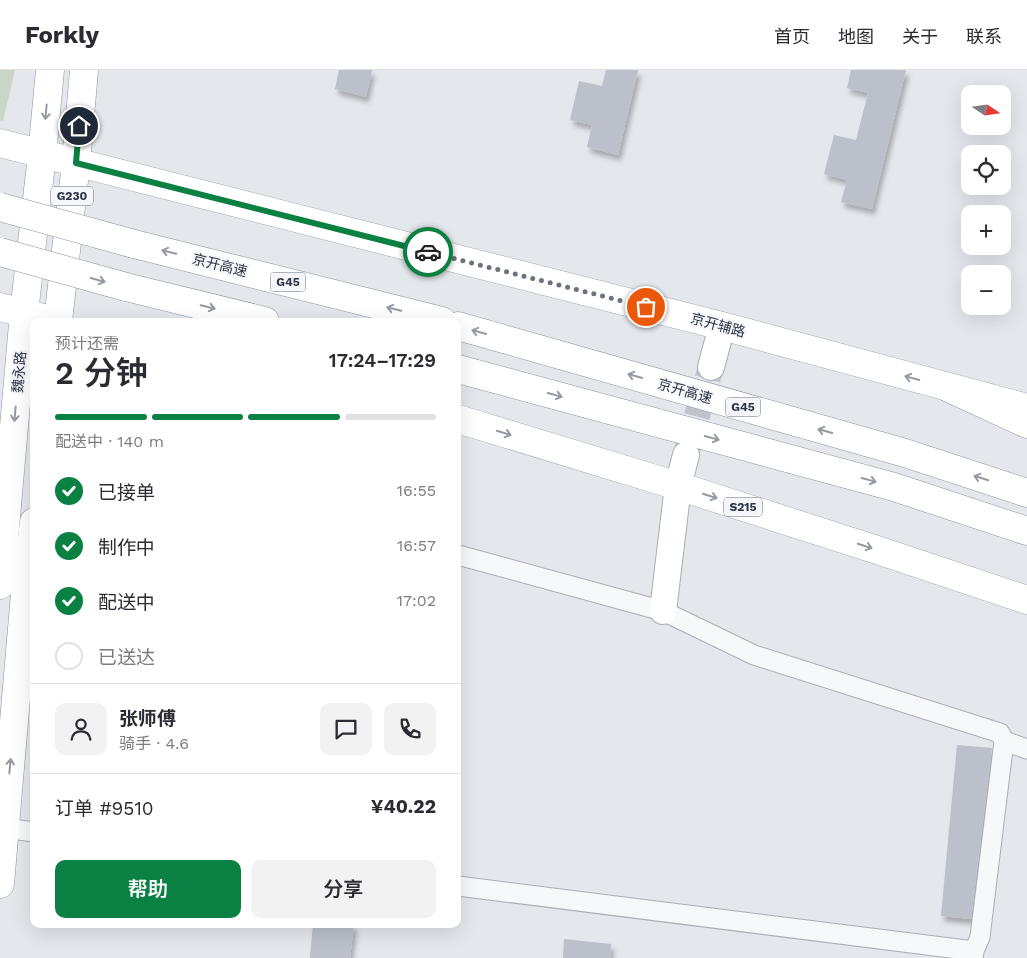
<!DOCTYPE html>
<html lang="zh">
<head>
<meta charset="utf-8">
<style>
	body { margin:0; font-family:"Work Sans","Noto Sans SC",sans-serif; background:#f2f2f3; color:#2b2b33; height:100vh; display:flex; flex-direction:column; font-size:19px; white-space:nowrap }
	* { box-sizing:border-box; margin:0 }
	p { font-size:16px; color:#7c7c81 }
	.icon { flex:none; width:28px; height:28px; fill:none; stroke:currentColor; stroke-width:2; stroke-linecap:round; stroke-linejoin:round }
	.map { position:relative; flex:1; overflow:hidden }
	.side { position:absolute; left:30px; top:248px; width:431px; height:610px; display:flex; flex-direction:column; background:#fff; border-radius:10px; box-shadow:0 5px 20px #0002 }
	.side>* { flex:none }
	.needle { width:32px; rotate:103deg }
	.tools { position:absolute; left:961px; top:15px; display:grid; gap:10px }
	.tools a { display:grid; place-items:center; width:50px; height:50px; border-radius:10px; background:#fff; box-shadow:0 5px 20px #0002; font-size:25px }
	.pin { position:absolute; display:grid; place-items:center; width:42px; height:42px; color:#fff; margin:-21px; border:2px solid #fff; border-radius:50%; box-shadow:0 1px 5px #0007 }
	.courier { position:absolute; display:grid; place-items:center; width:50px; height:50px; margin:-25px; border:4px solid #0b8043; border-radius:50%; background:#fff; color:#222; box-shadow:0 1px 6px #0007 }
	.head em { font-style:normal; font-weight:600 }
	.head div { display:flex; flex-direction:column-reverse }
	.head { display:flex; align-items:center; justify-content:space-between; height:85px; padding:0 25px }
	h1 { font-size:32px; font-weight:600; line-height:38px }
	.bar { display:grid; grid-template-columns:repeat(4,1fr); gap:8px 5px; align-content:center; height:60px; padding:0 25px }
	.bar i { height:6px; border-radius:4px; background:#e1e1e2 }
	.bar .current { background:#0b8043 }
	.bar p { grid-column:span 4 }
	.line { display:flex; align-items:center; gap:12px; padding:0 25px; border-top:1px solid #e1e1e2 }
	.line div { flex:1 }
	.round { display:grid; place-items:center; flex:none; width:52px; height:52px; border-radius:10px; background:#f2f2f3 }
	ol { padding:0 25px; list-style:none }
	li { display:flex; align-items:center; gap:15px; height:55px }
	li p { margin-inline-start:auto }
	li .icon { padding:5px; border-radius:50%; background:#0b8043; color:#fff; stroke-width:4 }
	li:last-child { color:#7c7c81 }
	li i { width:28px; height:28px; border:2px solid #e1e1e2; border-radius:50% }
	.cta { display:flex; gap:10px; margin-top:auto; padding:10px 25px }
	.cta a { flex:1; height:58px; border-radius:10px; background:#0b8043; color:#fff; font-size:20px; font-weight:600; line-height:58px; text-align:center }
	.cta a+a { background:#f2f2f3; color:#2b2b33 }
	header { display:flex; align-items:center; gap:30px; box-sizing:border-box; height:70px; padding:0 25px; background:#fff; border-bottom:1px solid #e1e1e2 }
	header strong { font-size:24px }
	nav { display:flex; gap:28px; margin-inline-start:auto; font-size:18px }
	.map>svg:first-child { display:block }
	.green { fill:#c9d6c5 }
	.building { fill:#bbc0ca; filter:url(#shadow) }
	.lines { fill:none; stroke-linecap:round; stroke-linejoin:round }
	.secondary-tunnel { stroke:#bfc3cb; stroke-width:26; stroke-dasharray:26 13; stroke-linecap:butt }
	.street-casing { stroke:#a9aeb7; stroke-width:21 }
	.secondary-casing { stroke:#a9aeb7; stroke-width:28 }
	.primary-casing { stroke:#a3abb8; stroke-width:29 }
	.highway-casing { stroke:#8b94a3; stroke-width:29 }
	.street { stroke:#f7f8fa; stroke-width:19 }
	.secondary { stroke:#fff; stroke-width:26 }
	.primary { stroke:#fff; stroke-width:28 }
	.highway { stroke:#fff; stroke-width:28 }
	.highway-bridge-casing { stroke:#8b94a3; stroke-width:29; stroke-linecap:butt }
	.highway-bridge { stroke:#fff; stroke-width:28 }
	.oneway { stroke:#959aa2 }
	.done { stroke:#6c737f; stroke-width:5; stroke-dasharray:0 9 }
	.route { stroke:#0b8043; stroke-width:6 }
	.labels { text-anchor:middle; stroke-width:4; stroke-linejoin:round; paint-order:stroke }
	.shield { fill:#f4f6f9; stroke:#676e7b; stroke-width:1 }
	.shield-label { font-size:12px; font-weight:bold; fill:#2b3445 }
	.street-label { font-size:14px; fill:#2b3445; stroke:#f4f6f9 }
</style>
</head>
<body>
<header>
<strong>Forkly</strong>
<nav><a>首页</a><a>地图</a><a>关于</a><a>联系</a></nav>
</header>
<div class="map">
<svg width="1027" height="888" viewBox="0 0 1027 888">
	<defs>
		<filter id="shadow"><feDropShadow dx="3" dy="5.5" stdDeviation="2.5" flood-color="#0004"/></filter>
	</defs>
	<rect width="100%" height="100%" fill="#e4e7ec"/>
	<path class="green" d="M0 0H15L3 51 0 50Z"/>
	<g class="building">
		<path d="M339 0H372L366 27 335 19Z"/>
		<path d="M606 0H638L618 85 587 77 592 55 570 50 579 11 602 16Z"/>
		<path d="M851 0H906L872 139 841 132 847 110 824 104 834 65 856 70 868 23 847 18Z"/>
		<path d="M957 675 992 678 971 849 941 846Z"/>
		<path d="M313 854H354L350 888H310Z"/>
		<path d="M564 869 611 874 610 888H563Z"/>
	</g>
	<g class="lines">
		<path class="secondary-tunnel" d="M686 384 711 297"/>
		<g class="street-casing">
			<g id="street">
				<path d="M458 485 663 541 754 585 1000 663 1004 671 980 867 974 881 973 888"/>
				<path d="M1004 671 1027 679"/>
				<path d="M5 758 34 762"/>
				<path d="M458 816 974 881"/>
			</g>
		</g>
		<g class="secondary-casing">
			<g id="secondary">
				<path d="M711 297 722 256"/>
				<path d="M663 541 678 416 686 385"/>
			</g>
		</g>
		<g class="primary-casing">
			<g id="primary">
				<path d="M0 73 722 256 1027 338"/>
				<path d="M0 237 55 251"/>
				<path d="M458 349 678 416 874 479 1027 530"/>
			</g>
		</g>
		<g class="highway-casing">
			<g id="highway">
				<path d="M134 174 442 251"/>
				<path d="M126 217 265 251"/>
				<path d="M58 251 76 93 84 0"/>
				<path d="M458 256 905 383 1027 423"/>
				<path d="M458 299 894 417 1027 461"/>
				<path d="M949 318 1027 354"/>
				<path d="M0 515 24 243 42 85 50 0"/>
				<path d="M0 814 25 524 34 452"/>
			</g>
		</g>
		<use href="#street" class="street"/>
		<use href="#secondary" class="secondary"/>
		<use href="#primary" class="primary"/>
		<use href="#highway" class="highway"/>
		<g class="highway-bridge-casing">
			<g id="highway-bridge">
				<path d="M0 137 134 174"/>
				<path d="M0 182 126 217"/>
			</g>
		</g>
		<use href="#highway-bridge" class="highway-bridge"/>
	</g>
	<defs><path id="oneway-shaft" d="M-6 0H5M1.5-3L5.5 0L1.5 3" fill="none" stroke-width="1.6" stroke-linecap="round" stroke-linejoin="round" transform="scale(1.25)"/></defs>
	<g class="oneway">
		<use href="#oneway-shaft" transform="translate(46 42) rotate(95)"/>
		<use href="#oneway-shaft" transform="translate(169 182) rotate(-166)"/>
		<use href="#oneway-shaft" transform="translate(98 210) rotate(16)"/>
		<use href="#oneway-shaft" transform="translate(208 237) rotate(14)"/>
		<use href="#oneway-shaft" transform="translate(394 239) rotate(-166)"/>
		<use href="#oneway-shaft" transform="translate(479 262) rotate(-164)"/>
		<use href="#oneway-shaft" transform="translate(635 306) rotate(-164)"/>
		<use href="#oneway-shaft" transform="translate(912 308) rotate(-165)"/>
		<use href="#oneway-shaft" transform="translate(555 325) rotate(15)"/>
		<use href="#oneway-shaft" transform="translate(15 344) rotate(95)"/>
		<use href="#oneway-shaft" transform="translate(825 361) rotate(-164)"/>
		<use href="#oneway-shaft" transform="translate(504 363) rotate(17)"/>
		<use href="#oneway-shaft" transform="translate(712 368) rotate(15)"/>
		<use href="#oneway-shaft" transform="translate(981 408) rotate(-162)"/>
		<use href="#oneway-shaft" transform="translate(869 410) rotate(15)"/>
		<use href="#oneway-shaft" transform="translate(710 426) rotate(18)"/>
		<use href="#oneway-shaft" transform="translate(865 476) rotate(18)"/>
		<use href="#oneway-shaft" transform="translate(10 696) rotate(-85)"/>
	</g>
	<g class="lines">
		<path class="done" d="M428 182 646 237"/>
		<path class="route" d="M79 56 76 93 428 182"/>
	</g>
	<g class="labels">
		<g class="shield">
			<rect x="51" y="116.5" width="42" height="19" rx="4"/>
			<rect x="270.5" y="202.5" width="35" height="19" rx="4"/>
			<rect x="725.5" y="327.5" width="35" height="19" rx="4"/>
			<rect x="724" y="427.5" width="38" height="19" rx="4"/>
		</g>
		<g class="shield-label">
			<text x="72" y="130">G230</text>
			<text x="288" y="216">G45</text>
			<text x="743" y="341">G45</text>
			<text x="743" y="441">S215</text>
		</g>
		<g class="street-label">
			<text transform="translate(220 195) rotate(14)" y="5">京开高速</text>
			<text transform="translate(718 255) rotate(15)" y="5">京开辅路</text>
			<text transform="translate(19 302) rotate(-85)" y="5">魏永路</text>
			<text transform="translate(685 321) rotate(16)" y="5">京开高速</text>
		</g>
	</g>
</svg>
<div class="tools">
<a><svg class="needle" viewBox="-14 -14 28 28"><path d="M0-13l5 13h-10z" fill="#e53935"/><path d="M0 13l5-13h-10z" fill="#7c7c81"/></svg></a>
<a><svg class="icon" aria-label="locate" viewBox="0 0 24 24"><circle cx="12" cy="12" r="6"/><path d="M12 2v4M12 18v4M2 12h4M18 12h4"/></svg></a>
<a>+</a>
<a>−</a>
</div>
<div class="pin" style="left:646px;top:237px;background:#ea580c"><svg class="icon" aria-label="bag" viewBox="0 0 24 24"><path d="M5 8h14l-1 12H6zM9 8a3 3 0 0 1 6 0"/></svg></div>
<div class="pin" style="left:79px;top:56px;background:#1f2937"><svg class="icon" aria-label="home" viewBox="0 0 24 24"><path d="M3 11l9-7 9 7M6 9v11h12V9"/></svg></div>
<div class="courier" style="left:428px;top:182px"><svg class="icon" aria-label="car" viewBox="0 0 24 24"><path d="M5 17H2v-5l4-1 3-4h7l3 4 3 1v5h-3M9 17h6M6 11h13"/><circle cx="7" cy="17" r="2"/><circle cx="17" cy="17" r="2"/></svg></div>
<section class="side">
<div class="head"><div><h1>2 分钟</h1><p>预计还需</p></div><em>17:24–17:29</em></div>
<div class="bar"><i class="current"></i><i class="current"></i><i class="current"></i><i></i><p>配送中 · 140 m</p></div>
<ol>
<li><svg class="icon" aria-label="check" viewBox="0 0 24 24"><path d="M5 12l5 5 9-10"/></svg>已接单<p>16:55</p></li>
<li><svg class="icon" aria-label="check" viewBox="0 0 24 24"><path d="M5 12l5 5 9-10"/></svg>制作中<p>16:57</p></li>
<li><svg class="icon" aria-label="check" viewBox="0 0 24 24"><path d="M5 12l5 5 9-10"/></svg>配送中<p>17:02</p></li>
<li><i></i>已送达</li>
</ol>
<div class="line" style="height:90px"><a class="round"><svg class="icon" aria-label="person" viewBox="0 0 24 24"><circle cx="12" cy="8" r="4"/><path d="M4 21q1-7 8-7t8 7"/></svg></a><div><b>张师傅</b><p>骑手 · 4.6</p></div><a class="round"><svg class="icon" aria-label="chat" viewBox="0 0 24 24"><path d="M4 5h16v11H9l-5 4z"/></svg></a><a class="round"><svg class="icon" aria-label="phone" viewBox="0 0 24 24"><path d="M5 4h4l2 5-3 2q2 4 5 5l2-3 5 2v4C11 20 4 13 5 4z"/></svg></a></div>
<div class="line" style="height:65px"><div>订单 #9510</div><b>¥40.22</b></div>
<div class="cta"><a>帮助</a><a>分享</a></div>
</section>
</div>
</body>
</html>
